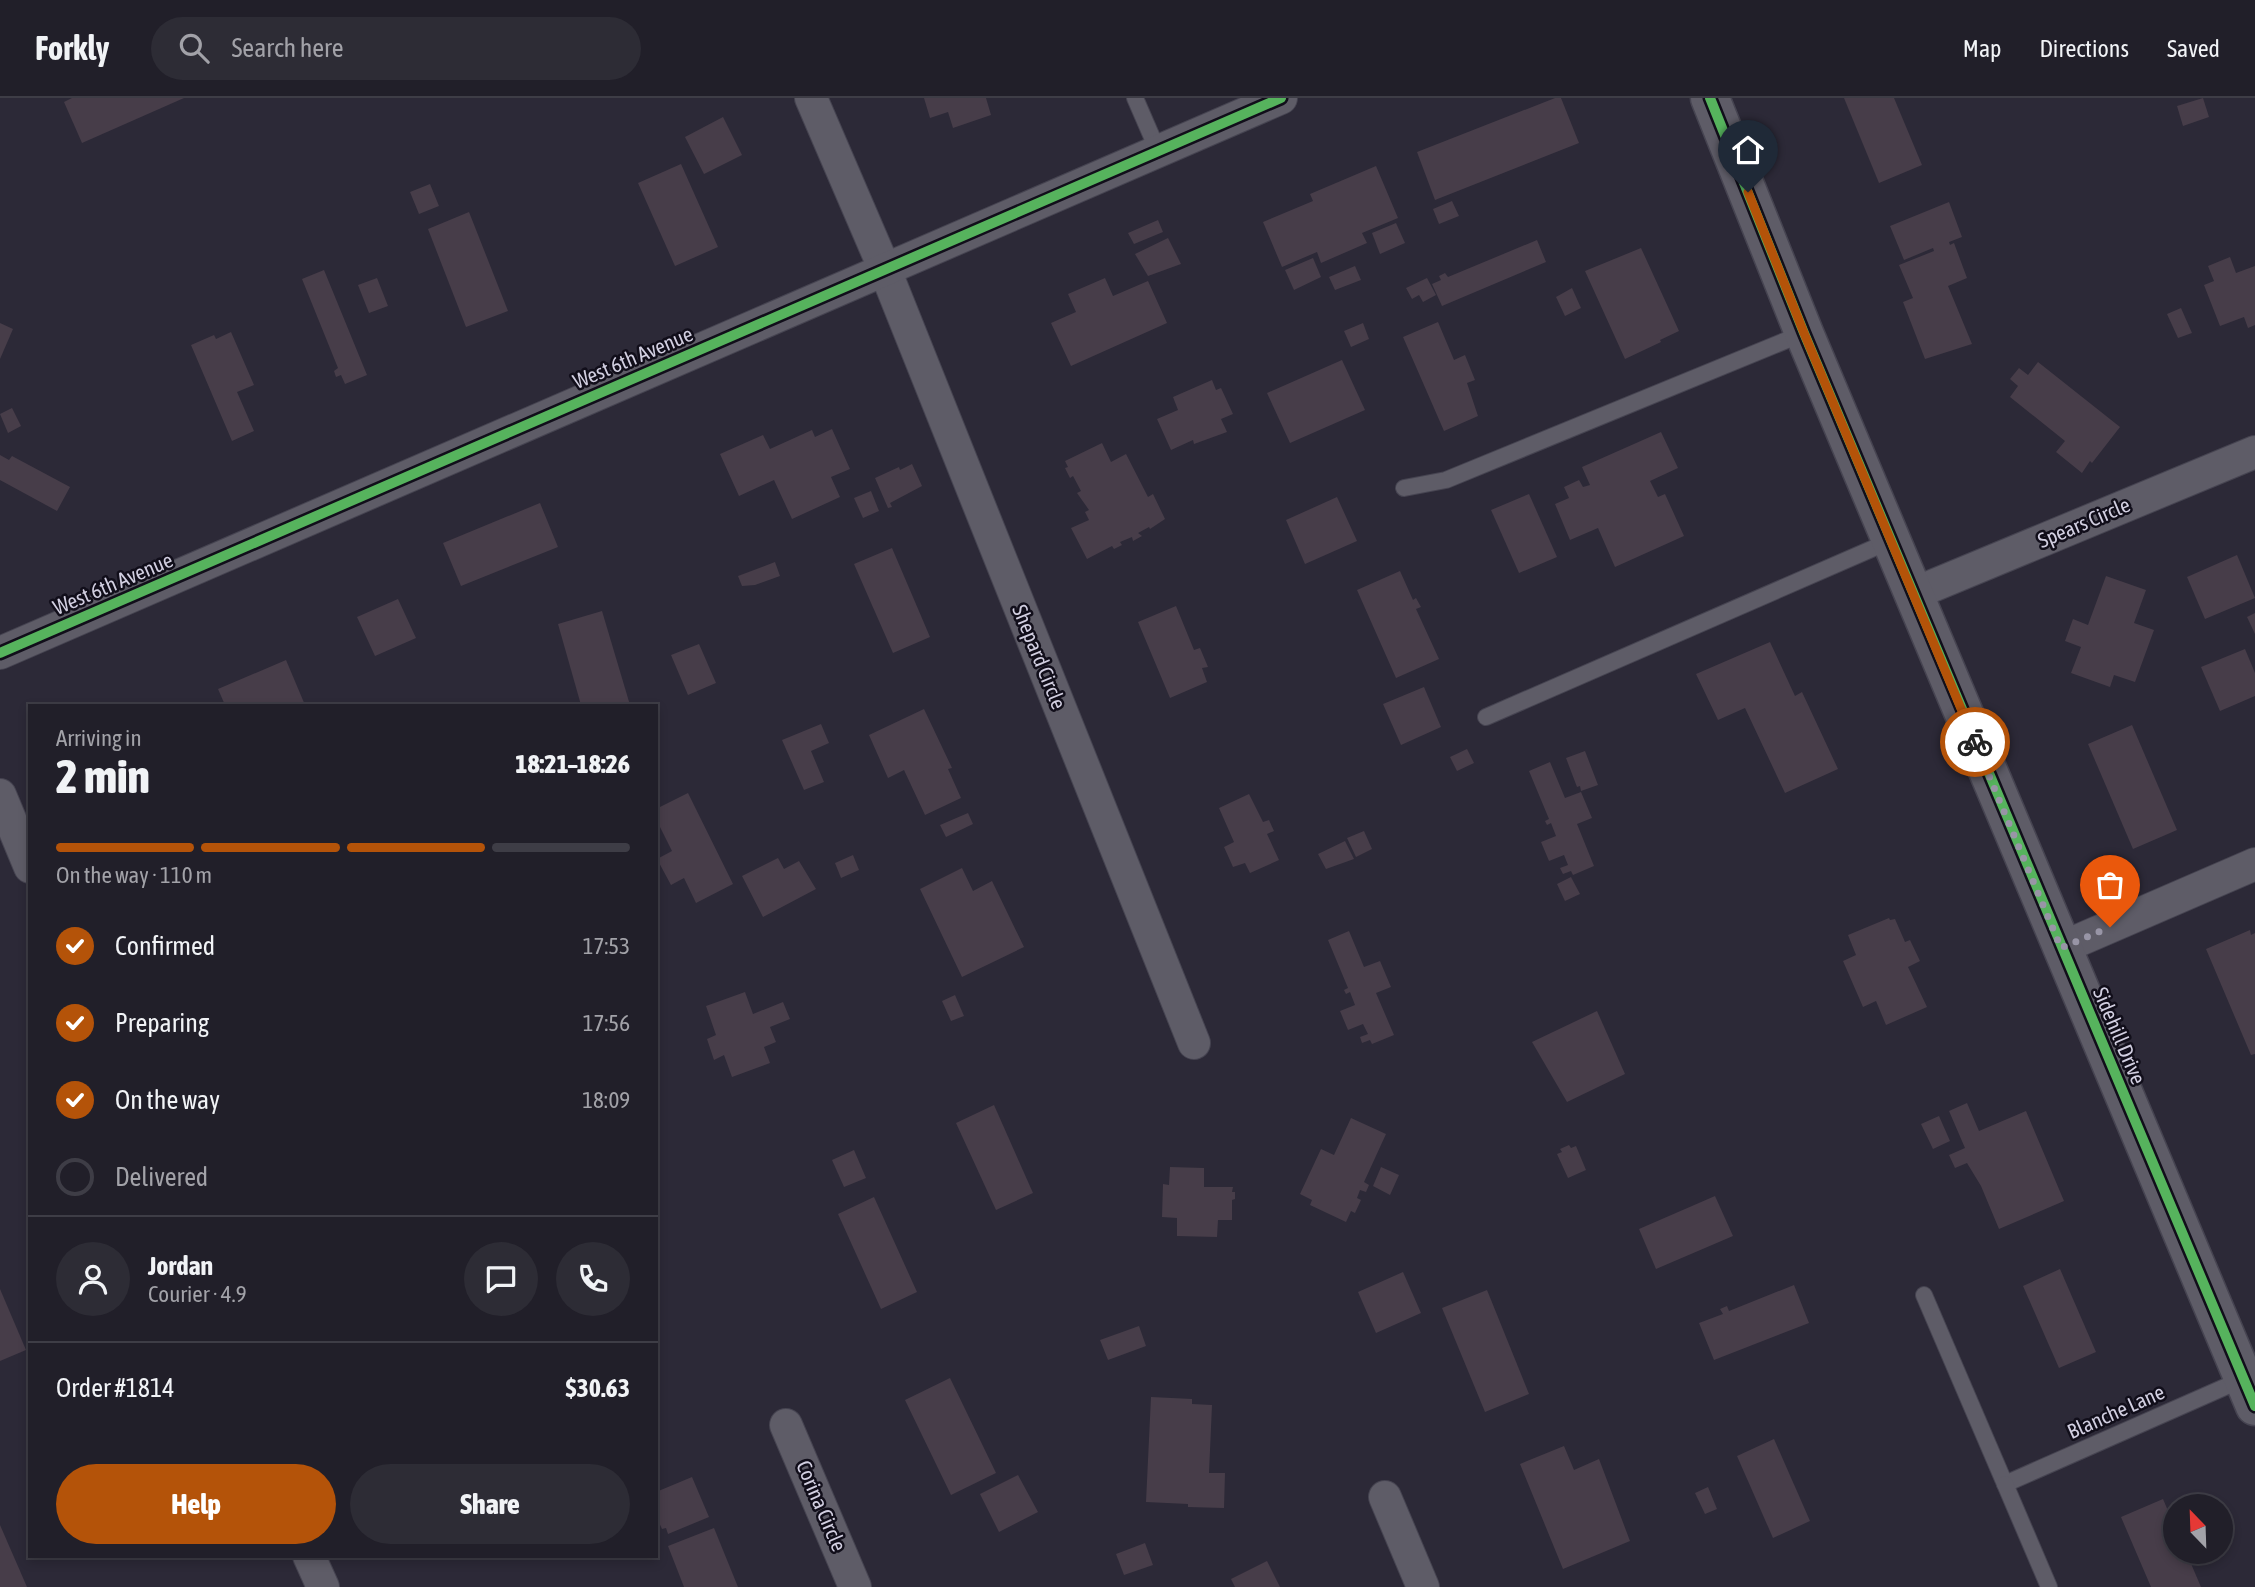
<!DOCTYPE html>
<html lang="en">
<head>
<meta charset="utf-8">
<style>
	body { margin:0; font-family:"Asap Condensed",sans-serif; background:#2d2c35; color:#f1f3f6; height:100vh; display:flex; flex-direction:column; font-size:26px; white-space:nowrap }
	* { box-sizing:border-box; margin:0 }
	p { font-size:23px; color:#a2a2a8 }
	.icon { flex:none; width:38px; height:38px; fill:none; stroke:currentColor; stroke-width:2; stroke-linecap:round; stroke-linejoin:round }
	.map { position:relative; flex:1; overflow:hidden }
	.side { position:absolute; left:28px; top:606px; width:630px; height:854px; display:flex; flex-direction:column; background:#211f29; border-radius:0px; box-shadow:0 4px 10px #0003,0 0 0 2px #3e3d46 }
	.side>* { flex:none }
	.needle { width:46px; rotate:337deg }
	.tools { position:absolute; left:2163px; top:1396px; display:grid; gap:14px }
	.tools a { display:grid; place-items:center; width:70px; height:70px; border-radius:50%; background:#211f29; box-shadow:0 4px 10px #0003,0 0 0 2px #3e3d46; font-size:35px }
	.pin { position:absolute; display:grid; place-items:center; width:60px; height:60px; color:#fff; margin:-72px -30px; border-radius:50% 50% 50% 0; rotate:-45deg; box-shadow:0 0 7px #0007 }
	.pin .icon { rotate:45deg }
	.courier { position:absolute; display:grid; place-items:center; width:70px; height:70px; margin:-35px; border:5px solid #b45309; border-radius:50%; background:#fff; color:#222; box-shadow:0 2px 9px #0007 }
	.headline em { font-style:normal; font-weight:800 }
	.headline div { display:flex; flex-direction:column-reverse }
	.headline { display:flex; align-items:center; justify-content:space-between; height:119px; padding:0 28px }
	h1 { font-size:46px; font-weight:800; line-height:52px }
	.bar { display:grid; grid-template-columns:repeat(4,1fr); gap:10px 7px; align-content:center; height:84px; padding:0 28px }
	.bar i { height:9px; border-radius:5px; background:#3e3d46 }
	.bar .on { background:#b45309 }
	.bar p { grid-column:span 4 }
	.line { display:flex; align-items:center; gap:18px; padding:0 28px; border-top:2px solid #3e3d46 }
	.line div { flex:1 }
	.round { display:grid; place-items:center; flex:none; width:74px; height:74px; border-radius:37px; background:#2d2c35 }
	ol { padding:0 28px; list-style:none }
	li { display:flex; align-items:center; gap:21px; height:77px }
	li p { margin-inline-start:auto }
	li .icon { padding:7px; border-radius:50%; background:#b45309; color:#fff; stroke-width:4 }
	li:last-child { color:#a2a2a8 }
	li i { width:38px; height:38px; border:4px solid #3e3d46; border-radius:50% }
	.cta { display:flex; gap:14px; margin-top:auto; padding:14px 28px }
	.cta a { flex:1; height:80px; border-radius:42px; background:#b45309; color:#fff; font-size:28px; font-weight:800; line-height:80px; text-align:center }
	.cta a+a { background:#2d2c35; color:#f1f3f6 }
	header { display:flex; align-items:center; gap:42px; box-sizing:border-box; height:98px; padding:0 35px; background:#211f29; border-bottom:2px solid #3e3d46 }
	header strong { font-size:33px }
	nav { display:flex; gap:38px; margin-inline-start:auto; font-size:24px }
	.search { width:490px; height:63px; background:#2d2c35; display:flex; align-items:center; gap:18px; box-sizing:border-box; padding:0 24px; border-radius:38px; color:#a2a2a8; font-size:26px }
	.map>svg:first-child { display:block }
	.building { fill:#473d49 }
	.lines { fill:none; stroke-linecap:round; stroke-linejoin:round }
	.service-casing { stroke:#464451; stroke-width:18 }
	.minor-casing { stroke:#464451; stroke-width:34 }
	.tertiary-casing { stroke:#464451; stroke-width:41 }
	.service { stroke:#5e5c67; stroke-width:16 }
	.minor { stroke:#5e5c67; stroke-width:32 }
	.tertiary { stroke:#5e5c67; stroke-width:38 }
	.cycleway-casing { stroke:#110e1a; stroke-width:15 }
	.cycleway { stroke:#56b35d; stroke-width:10 }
	.done { stroke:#9895a6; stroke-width:7; stroke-dasharray:0 12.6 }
	.route { stroke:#b45309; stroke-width:9 }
	.labels { text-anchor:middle; stroke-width:5; stroke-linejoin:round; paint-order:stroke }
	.street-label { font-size:21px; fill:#d2cfe1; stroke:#110e1a }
</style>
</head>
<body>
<header>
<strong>Forkly</strong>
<div class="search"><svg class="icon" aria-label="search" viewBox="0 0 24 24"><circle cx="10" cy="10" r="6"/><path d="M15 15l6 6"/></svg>Search here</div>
<nav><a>Map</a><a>Directions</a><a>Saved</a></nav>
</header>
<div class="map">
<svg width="2255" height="1489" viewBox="0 0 2255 1489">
	<rect width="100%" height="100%" fill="#2c2937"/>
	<g class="building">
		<path d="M72 0H184L82 45 64 4Z"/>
		<path d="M924 0H986L991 17 953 30 948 14 930 20Z"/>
		<path d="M1555 0H1561L1579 45 1435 102 1417 54Z"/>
		<path d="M1844 0H1894L1922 67 1879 85Z"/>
		<path d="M2203 0 2209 19 2183 28 2177 8Z"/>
		<path d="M723 19 742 57 704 76 685 39Z"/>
		<path d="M681 66 718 149 675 168 638 85Z"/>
		<path d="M1376 68 1398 120 1362 135 1367 145 1321 165 1317 154 1282 169 1263 124 1313 103 1310 96Z"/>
		<path d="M430 86 439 108 419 116 410 94Z"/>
		<path d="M1452 103 1459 118 1439 126 1433 111Z"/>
		<path d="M1949 104 1962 139 1949 144 1950 147 1954 145 1967 180 1948 188 1972 246 1925 261 1903 204 1913 200 1899 167 1934 153 1933 150 1904 162 1890 128Z"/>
		<path d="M469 114 508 213 466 229 428 131Z"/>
		<path d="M1158 122 1163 134 1134 146 1128 135Z"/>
		<path d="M1396 125 1405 145 1380 156 1372 135Z"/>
		<path d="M1168 140 1181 166 1148 178 1135 156Z"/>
		<path d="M1537 142 1546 164 1442 208 1432 186 1441 182 1439 178 1445 175 1448 179Z"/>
		<path d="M1641 150 1679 233 1660 242 1661 244 1625 261 1585 173Z"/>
		<path d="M2230 159 2236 175 2255 168V227L2248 230 2244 219 2220 228 2204 187 2214 183 2208 168Z"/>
		<path d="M1313 160 1321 179 1294 192 1285 172Z"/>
		<path d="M1355 168 1361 182 1335 192 1329 179Z"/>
		<path d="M324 172 367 277 345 286 341 277 336 279 334 273 338 270 302 181Z"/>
		<path d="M377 180 388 208 369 215 358 187Z"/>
		<path d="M1105 180 1113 198 1148 183 1167 225 1071 268 1051 225 1076 214 1068 196Z"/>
		<path d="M1427 180 1436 197 1423 204 1419 197 1412 201 1406 190Z"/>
		<path d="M1572 190 1581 210 1565 218 1556 199Z"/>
		<path d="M2181 210 2192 235 2178 240 2167 216Z"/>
		<path d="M1438 224 1454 262 1465 257 1475 282 1467 285 1478 318 1444 333 1403 239Z"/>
		<path d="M0 225 13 231 0 261Z"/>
		<path d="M1363 225 1369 241 1351 249 1344 233Z"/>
		<path d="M231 234 254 287 237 294 254 333 232 343 191 247 214 237 216 241Z"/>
		<path d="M1342 262 1365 312 1290 345 1267 295Z"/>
		<path d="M2038 264 2120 329 2092 365 2090 363 2082 375 2056 354 2065 343 2010 299 2018 288 2010 281 2019 270 2028 277Z"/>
		<path d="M1212 282 1216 292 1221 290 1233 316 1221 321 1227 334 1194 346 1193 342 1171 352 1157 321 1178 312 1173 299Z"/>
		<path d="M12 310 21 328 8 335 0 316Z"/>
		<path d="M832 331 850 371 831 379 840 399 792 421 774 382 739 398 720 356 763 337 770 351 812 332 815 339Z"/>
		<path d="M1661 334 1678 370 1650 383 1658 399 1665 396 1684 438 1615 469 1598 430 1570 442 1555 406 1569 400 1564 389 1579 382 1583 389 1590 387 1582 369Z"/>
		<path d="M1102 345 1111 364 1126 356 1148 399 1153 396 1165 421 1150 431 1149 429 1138 435 1142 438 1133 443 1132 439 1120 444 1122 447 1114 451 1112 448 1087 461 1071 430 1089 422 1085 414 1089 412 1077 395 1081 393 1073 378 1070 380 1065 370 1068 369 1065 363Z"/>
		<path d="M0 357 9 362 12 358 70 389 57 413 0 382Z"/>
		<path d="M912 366 922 388 890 405 892 409 888 410 875 380 899 369 900 372Z"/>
		<path d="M871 393 879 413 863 420 854 400Z"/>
		<path d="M1529 396 1557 459 1519 475 1491 412Z"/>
		<path d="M1337 399 1357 443 1305 466 1286 422Z"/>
		<path d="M540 405 558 449 461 488 443 445Z"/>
		<path d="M892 450 930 539 893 555 854 466Z"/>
		<path d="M2237 457 2255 500 2205 521 2187 479Z"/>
		<path d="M775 464 780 478 755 487 742 488 738 478Z"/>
		<path d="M1400 473 1413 502 1416 500 1421 509 1416 511 1439 561 1396 580 1357 492Z"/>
		<path d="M2106 478 2146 492 2134 525 2154 532 2135 584 2114 577 2110 589 2071 575 2081 549 2065 543 2073 521 2088 527Z"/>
		<path d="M398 501 416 540 375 558 357 519Z"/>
		<path d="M1176 508 1194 552 1200 550 1208 569 1202 570 1207 584 1170 600 1138 524Z"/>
		<path d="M602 513 630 607H581L558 526Z"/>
		<path d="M2255 515V536L2247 519Z"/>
		<path d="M1770 544 1795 598 1802 594 1838 671 1785 695 1745 610 1718 622 1696 576Z"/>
		<path d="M699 546 716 585 688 597 671 557Z"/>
		<path d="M2245 551 2255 575V598L2220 613 2201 569Z"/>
		<path d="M286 562 305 607H225L218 591Z"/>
		<path d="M1424 589 1441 629 1401 647 1383 606Z"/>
		<path d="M924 611 952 670 948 671 961 700 925 717 904 672 888 680 869 637Z"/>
		<path d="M821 626 829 645 811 653 824 684 804 692 782 642Z"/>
		<path d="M2132 627 2177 732 2133 751 2088 646Z"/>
		<path d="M1467 651 1474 665 1457 673 1450 659Z"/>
		<path d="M1585 653 1598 687 1581 693 1580 688 1577 689 1566 660Z"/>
		<path d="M1550 664 1565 700 1581 694 1592 720 1577 726 1594 768 1573 777 1571 773 1563 776 1560 770 1568 767 1564 757 1549 763 1541 744 1556 738 1551 725 1547 727 1545 723 1549 721 1529 673Z"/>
		<path d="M688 695 733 786 696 805 684 780 671 787 657 761 672 753 656 721V711Z"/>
		<path d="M1249 696 1263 724 1269 722 1274 733 1267 736 1279 762 1250 775 1245 765 1233 769 1224 749 1234 744 1219 710Z"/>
		<path d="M968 715 973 726 946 739 940 727Z"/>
		<path d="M1364 733 1372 751 1356 759 1347 740Z"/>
		<path d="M1345 743 1354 761 1326 771 1318 756Z"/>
		<path d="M853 757 859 772 841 780 835 765Z"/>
		<path d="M778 760 784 771 799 763 816 791 763 819 742 778Z"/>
		<path d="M962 770 973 793 992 783 1024 849 962 879 920 791Z"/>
		<path d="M1571 779 1580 796 1565 803 1557 786Z"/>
		<path d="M1889 820 1890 822 1895 821 1905 844 1910 842 1920 863 1908 869 1927 909 1886 927 1876 903 1863 909 1843 863 1856 857 1848 837Z"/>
		<path d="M2250 832 2251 837 2255 835V956L2251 957 2206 851Z"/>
		<path d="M1349 833 1364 869 1380 863 1391 889 1376 895 1394 937 1372 946 1370 942 1362 945 1360 939 1368 936 1363 926 1348 932 1340 913 1355 907 1350 894 1346 896 1344 892 1348 890 1328 842Z"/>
		<path d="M745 894 753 916 783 904 790 921 770 929 776 944 764 949 770 965 732 979 724 957 714 962 707 941 716 937 706 908Z"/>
		<path d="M955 897 964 918 951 923 942 903Z"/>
		<path d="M1597 913 1625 976 1567 1004 1532 944Z"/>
		<path d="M1967 1005 1979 1033 2026 1013 2064 1103 1999 1131 1981 1088 1967 1065 1955 1070 1949 1057 1965 1050 1949 1013Z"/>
		<path d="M994 1007 1033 1095 996 1112 956 1025Z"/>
		<path d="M1939 1018 1950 1043 1933 1051 1921 1026Z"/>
		<path d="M1351 1020 1386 1036 1364 1084 1369 1087 1366 1094 1360 1092 1357 1100 1361 1102 1355 1115 1351 1113 1346 1124 1310 1107 1312 1102 1300 1096 1321 1051 1334 1057Z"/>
		<path d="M1569 1047 1571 1050 1576 1048 1586 1072 1568 1080 1557 1056 1562 1054 1560 1051Z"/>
		<path d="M854 1052 866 1080 844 1089 832 1062Z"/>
		<path d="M1170 1069 1204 1070V1089H1233L1232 1094H1235V1101L1232 1102V1122H1218L1217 1139 1177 1138V1120L1162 1119 1163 1086 1169 1087Z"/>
		<path d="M1381 1069 1399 1077 1390 1097 1373 1088Z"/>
		<path d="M1715 1098 1733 1138 1656 1171 1639 1131Z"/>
		<path d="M874 1099 917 1194 881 1211 838 1116Z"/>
		<path d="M2060 1171 2096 1254 2059 1270 2023 1188Z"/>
		<path d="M1403 1174 1421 1215 1376 1235 1358 1194Z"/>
		<path d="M1794 1187 1809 1225 1714 1262 1699 1225 1723 1216 1720 1211 1727 1208 1729 1213Z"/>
		<path d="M0 1191 26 1252 0 1263Z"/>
		<path d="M1487 1192 1529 1296 1485 1314 1442 1210Z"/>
		<path d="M1139 1228 1146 1248 1108 1262 1100 1242Z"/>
		<path d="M950 1280 996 1375 951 1397 905 1302Z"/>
		<path d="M1151 1299 1192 1301V1306L1212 1307 1209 1375H1225L1224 1410 1188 1409V1406L1146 1404Z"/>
		<path d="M1774 1341 1810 1423 1773 1440 1737 1358Z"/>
		<path d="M1564 1348 1574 1372 1599 1361 1630 1443 1563 1471 1520 1366Z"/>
		<path d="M1018 1377 1038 1414 999 1434 980 1396Z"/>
		<path d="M692 1379 709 1419 668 1436 666 1430 662 1431 656 1418V1394Z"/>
		<path d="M1708 1389 1717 1411 1705 1416 1695 1395Z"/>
		<path d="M2163 1401 2175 1429V1454H2186L2201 1489H2151L2121 1419Z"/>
		<path d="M0 1427 27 1489H0Z"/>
		<path d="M714 1430 738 1489H684L668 1448Z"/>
		<path d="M1145 1445 1153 1467 1124 1477 1116 1456Z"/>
		<path d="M1267 1463 1280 1489H1235L1231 1481Z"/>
	</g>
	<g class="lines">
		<g class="service-casing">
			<g id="service">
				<path d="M1135 0 1158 53"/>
				<path d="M1404 390 1446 382 1804 235"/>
				<path d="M1486 619 1890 443"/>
				<path d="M1924 1197 2005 1386 2243 1281"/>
				<path d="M2005 1386 2049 1489"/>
			</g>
		</g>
		<g class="minor-casing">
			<g id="minor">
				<path d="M811 0 885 172 1194 945"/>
				<path d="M1913 496 2255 354"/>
				<path d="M0 555 1281 0"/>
				<path d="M0 697 30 769"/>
				<path d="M2061 850 2255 766"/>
				<path d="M786 1327 855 1489"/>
				<path d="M1385 1399 1423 1489"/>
				<path d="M309 1458 323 1489"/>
			</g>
		</g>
		<g class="tertiary-casing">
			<path id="tertiary" d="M1710 0 1804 235 2255 1308"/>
		</g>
		<use href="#service" class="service"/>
		<use href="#minor" class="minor"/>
		<use href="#tertiary" class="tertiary"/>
		<g class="cycleway-casing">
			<g id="cycleway">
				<path d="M1710 0 1804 235 2255 1308"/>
				<path d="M0 555 1281 0"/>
			</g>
		</g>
		<use href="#cycleway" class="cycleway"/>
	</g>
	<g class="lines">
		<path class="done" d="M1975 644 2061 850 2110 829"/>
		<path class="route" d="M1748 94 1804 235 1975 644"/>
	</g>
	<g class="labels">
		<g class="street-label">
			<text transform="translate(633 260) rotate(-23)" y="7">West 6th Avenue</text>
			<text transform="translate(2084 425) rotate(-23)" y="7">Spears Circle</text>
			<text transform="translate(113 486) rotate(-23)" y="7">West 6th Avenue</text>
			<text transform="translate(1039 559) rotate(68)" y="7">Shepard Circle</text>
			<text transform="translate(2119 938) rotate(67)" y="7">Sidehill Drive</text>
			<text transform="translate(2116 1314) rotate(-24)" y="7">Blanche Lane</text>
			<text transform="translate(821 1408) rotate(67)" y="7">Corina Circle</text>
		</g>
	</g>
</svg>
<div class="tools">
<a><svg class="needle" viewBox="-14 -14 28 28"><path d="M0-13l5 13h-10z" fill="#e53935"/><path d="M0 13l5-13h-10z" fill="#a2a2a8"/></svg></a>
</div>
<div class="pin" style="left:2110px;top:829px;background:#ea580c"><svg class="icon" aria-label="bag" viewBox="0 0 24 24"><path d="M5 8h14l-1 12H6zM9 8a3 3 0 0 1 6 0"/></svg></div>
<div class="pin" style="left:1748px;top:94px;background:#1f2937"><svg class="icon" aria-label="home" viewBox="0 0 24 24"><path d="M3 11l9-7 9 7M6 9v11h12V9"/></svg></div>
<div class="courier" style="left:1975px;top:644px"><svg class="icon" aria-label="bike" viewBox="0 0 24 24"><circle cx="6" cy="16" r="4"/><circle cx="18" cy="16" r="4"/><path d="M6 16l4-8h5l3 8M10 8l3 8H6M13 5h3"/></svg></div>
<section class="side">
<div class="headline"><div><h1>2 min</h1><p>Arriving in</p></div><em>18:21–18:26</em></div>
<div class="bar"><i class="on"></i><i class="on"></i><i class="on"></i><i></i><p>On the way · 110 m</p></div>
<ol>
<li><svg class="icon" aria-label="check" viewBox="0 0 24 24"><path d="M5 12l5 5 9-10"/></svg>Confirmed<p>17:53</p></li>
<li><svg class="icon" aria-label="check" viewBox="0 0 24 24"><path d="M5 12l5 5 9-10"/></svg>Preparing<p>17:56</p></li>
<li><svg class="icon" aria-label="check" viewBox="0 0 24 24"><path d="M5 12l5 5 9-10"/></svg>On the way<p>18:09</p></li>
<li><i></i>Delivered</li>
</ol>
<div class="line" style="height:126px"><a class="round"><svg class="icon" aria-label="person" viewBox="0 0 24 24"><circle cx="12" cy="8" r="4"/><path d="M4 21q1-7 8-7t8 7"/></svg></a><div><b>Jordan</b><p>Courier · 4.9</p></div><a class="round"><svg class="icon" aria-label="chat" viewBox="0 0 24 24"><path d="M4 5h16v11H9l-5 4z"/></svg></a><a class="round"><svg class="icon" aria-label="phone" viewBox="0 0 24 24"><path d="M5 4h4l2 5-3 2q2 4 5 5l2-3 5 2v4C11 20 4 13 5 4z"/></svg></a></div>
<div class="line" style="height:91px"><div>Order #1814</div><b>$30.63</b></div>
<div class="cta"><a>Help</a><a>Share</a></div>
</section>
</div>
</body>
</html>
